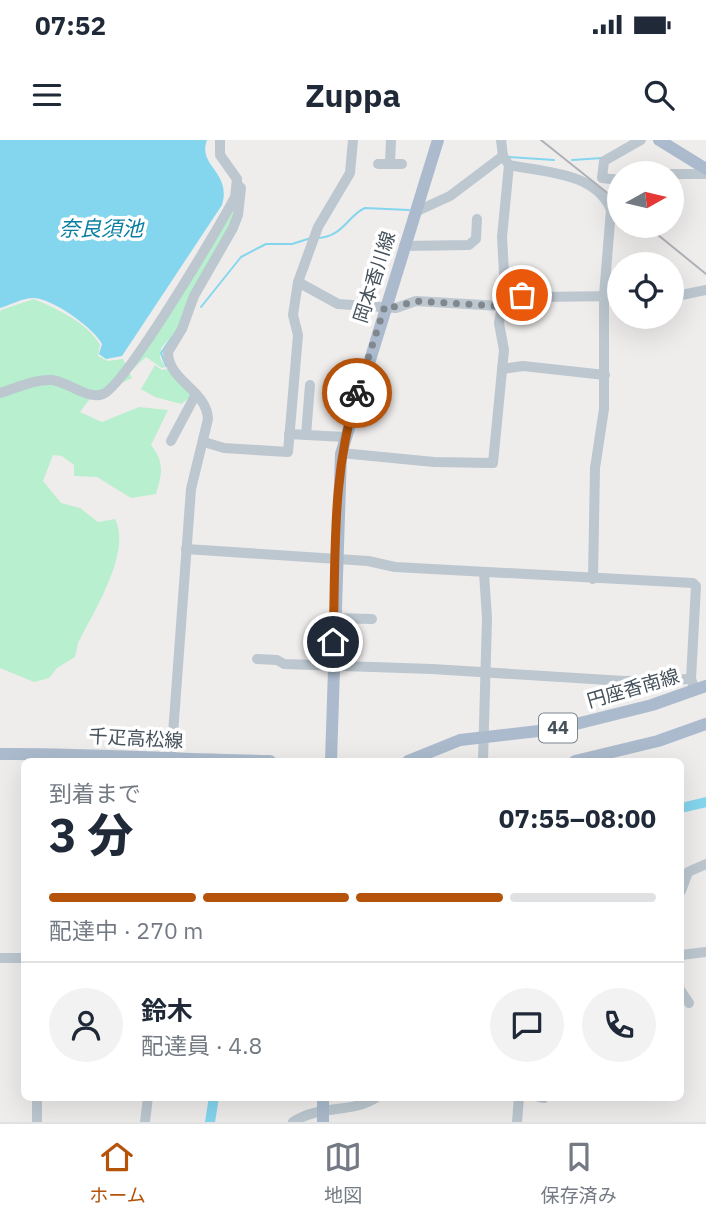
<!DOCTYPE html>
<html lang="ja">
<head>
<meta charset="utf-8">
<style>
	body { margin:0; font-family:"IBM Plex Sans","Noto Sans JP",sans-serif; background:#f2f2f3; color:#1f2937; height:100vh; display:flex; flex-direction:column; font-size:26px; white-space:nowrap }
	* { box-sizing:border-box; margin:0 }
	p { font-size:23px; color:#747a83 }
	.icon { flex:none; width:38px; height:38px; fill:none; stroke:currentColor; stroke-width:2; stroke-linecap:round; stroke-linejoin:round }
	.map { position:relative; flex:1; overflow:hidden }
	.side { position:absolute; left:21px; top:618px; width:663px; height:343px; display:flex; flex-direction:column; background:#fff; border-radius:10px; box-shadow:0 7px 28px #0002 }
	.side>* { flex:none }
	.needle { width:46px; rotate:82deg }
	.tools { position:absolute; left:607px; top:21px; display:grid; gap:14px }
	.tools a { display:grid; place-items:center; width:77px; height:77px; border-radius:50%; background:#fff; box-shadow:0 7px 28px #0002; font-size:35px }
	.pin { position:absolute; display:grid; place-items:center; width:60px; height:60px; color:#fff; margin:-30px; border:4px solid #fff; border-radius:50%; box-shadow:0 2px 7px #0007 }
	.courier { position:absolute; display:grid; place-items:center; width:70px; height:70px; margin:-35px; border:5px solid #b45309; border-radius:50%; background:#fff; color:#222; box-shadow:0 2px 9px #0007 }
	.headline em { font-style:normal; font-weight:800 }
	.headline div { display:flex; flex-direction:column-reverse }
	.headline { display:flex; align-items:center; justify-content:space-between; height:119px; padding:0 28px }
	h1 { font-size:46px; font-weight:800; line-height:52px }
	.bar { display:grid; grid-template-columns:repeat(4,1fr); gap:10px 7px; align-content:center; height:84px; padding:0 28px }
	.bar i { height:9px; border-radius:5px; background:#e0e1e3 }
	.bar .active { background:#b45309 }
	.bar p { grid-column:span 4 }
	.line { display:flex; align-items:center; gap:18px; padding:0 28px; border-top:2px solid #e0e1e3 }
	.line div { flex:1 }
	.round { display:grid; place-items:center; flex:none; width:74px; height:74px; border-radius:37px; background:#f2f2f3 }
	.status { display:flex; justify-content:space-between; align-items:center; height:49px; padding:0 35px; background:#fff; direction:ltr }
	.status svg { height:19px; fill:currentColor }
	header { display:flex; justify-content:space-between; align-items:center; height:91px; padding:0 28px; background:#fff; font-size:32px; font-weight:800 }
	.dock { display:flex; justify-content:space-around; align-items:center; height:98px; border-top:2px solid #e0e1e3; background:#fff; font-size:19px; color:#747a83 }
	.dock a { display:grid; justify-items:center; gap:4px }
	.dock .active { color:#b45309 }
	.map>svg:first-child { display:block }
	.green { fill:#b8efce }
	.water { fill:#84d6ee }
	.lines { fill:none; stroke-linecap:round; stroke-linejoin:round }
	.stream { stroke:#84d6ee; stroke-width:2 }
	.river { stroke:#84d6ee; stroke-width:10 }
	.minor { stroke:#bcc7cf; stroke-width:10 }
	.major { stroke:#abbbcd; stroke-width:12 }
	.rail { stroke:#aeb2b7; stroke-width:2 }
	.done { stroke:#80878d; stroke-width:7; stroke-dasharray:0 12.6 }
	.route { stroke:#b45309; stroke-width:9 }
	.labels { text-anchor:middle; stroke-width:7; stroke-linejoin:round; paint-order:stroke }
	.shield { fill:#fff; stroke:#7c848c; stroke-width:2 }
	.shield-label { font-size:18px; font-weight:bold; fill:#44505a }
	.street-label { font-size:19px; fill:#44505a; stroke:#fff }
	.water-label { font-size:21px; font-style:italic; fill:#087fa1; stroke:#fff }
</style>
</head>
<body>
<div class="status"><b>07:52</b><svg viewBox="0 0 49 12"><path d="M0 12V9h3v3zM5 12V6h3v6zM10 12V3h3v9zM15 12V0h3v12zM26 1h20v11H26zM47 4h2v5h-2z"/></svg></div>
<header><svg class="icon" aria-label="menu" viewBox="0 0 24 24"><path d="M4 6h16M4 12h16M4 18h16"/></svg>Zuppa<svg class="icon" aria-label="search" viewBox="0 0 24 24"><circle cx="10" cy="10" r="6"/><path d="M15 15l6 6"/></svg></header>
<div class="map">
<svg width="706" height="982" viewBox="0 0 706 982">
	<rect width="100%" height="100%" fill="#efecec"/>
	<g class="green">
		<path d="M233 69H238L179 188 161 208 160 218 165 227 162 228 146 217 132 230Z"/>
		<path d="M34 159C57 169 87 182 100 205L98 216 108 221 123 219 132 238 91 257 80 272 102 282 139 267 168 270 151 305C165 323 162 334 156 354L131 358 97 337 74 336V325L62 316 53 315 43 341 61 363 80 368 98 382 115 379C132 412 93 473 78 503L75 517 57 528 49 538 34 542 0 528V174L1 170Z"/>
		<path d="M155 225 162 230 168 229 193 255 181 264 155 257 141 249Z"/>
	</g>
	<path class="water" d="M0 0H207C197 26 232 32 222 65L122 216 106 219 99 214 102 204C94 188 52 158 33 158 23 158 10 165 0 168Z"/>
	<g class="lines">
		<g class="stream">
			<path d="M509 17 554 20"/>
			<path d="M572 20 602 18"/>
			<path d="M318 98C343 97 349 74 365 68L409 70"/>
			<path d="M201 167 241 117 266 104H292L311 98"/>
			<path d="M166 226 161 213 172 197"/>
		</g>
		<g class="river">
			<path d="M681 668 706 662"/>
			<path d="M210 982 214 957"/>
		</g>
		<g class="minor">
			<path d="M501 0 503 16 509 25C543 32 596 32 611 70L604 155V269L595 328 593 439"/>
			<path d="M390 23 391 0"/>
			<path d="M378 24H402"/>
			<path d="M672 34H706"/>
			<path d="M620 40 602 38 604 21 641 0"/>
			<path d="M415 72 450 56 503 16"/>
			<path d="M404 106 469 105 476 99 477 79"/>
			<path d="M298 142 338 164 396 168 416 161 500 166"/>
			<path d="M505 150 538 157 620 156"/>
			<path d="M672 157 706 150"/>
			<path d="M502 229 523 226 605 235"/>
			<path d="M0 253C17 248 35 239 52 240 69 242 87 260 103 254 125 246 220 86 235 57L237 39 220 15V0"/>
			<path d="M289 294 344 297"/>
			<path d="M306 295 310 245"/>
			<path d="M171 301 196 254"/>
			<path d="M204 302 224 308 288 312 298 195 293 175 298 142 318 87 350 33 353 0"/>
			<path d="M341 313 434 322 493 323 504 210 499 183 505 150 502 97 509 25"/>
			<path d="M186 409 368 421 395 427 693 443 696 446 691 539 695 550"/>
			<path d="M334 478 372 479"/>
			<path d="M257 519 277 520 284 524 432 529 624 541 691 539"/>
			<path d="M171 621 191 349 208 279C207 250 168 241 168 212L182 189 194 156 233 88 238 75 241 48 237 44"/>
			<path d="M483 621 487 478 484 433"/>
			<path d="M681 751 688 732 706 724"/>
			<path d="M681 815 706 812"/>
			<path d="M0 818H24"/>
			<path d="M681 851 689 863"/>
			<path d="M37 957V982"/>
			<path d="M539 957 544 958"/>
			<path d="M145 982 148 957"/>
			<path d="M293 982C320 964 353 974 377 957"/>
			<path d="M517 982 519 957"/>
		</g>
		<g class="major">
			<path d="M659 0 706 29"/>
			<path d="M0 614C90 613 180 620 270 621"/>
			<path d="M331 621 341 314 438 0"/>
			<path d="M408 621 460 600 556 589 652 565 706 546"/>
			<path d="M575 621 658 601 706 584"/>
			<path d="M323 982V957"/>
		</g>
		<g class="rail">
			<path d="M541 0 620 63"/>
			<path d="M647 86 706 134"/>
		</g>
	</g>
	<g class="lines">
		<path class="done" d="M357 253 385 166 396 167 416 161 500 166 506 150 522 155"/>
		<path class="route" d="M333 502C336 417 331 335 357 253"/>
	</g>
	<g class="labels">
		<rect class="shield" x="539" y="573.5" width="38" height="29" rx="5"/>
		<g class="shield-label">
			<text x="558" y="594">44</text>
		</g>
		<g class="street-label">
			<text transform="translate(374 137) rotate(-72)" y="7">岡本香川線</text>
			<text transform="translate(633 548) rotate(-16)" y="7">円座香南線</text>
			<text transform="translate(136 598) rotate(3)" y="7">千疋高松線</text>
		</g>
		<g class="water-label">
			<text x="101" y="96">奈良須池</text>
		</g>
	</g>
</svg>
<div class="tools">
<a><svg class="needle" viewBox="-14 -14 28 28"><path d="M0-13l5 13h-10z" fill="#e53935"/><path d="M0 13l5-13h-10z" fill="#747a83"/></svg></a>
<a><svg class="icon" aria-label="locate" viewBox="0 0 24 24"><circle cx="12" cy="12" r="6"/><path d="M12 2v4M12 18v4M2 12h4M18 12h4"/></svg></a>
</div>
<div class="pin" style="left:522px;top:155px;background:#ea580c"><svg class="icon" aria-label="bag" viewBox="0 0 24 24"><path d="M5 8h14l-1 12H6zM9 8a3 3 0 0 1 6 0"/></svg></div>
<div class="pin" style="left:333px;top:502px;background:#1f2937"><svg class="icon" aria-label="home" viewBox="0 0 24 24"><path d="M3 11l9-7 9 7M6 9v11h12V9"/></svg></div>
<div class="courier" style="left:357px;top:253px"><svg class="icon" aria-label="bike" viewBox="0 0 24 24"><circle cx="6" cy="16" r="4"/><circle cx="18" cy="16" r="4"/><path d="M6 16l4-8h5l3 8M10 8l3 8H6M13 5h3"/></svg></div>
<section class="side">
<div class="headline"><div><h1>3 分</h1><p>到着まで</p></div><em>07:55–08:00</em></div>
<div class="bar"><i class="active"></i><i class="active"></i><i class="active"></i><i></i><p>配達中 · 270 m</p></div>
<div class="line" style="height:126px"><a class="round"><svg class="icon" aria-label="person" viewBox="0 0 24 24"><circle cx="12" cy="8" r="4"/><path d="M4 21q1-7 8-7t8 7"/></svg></a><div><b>鈴木</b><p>配達員 · 4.8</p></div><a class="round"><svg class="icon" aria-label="chat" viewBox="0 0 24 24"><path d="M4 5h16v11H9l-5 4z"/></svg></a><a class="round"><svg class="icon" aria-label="phone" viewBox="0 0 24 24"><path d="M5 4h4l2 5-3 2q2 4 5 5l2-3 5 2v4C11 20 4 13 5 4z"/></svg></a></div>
</section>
</div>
<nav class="dock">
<a class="active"><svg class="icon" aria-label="home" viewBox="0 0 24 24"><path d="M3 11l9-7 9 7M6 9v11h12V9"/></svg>ホーム</a>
<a><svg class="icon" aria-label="map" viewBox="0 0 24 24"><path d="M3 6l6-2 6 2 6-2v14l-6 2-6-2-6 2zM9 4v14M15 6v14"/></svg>地図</a>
<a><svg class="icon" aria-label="saved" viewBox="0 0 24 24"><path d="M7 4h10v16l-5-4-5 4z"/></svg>保存済み</a>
</nav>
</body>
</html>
